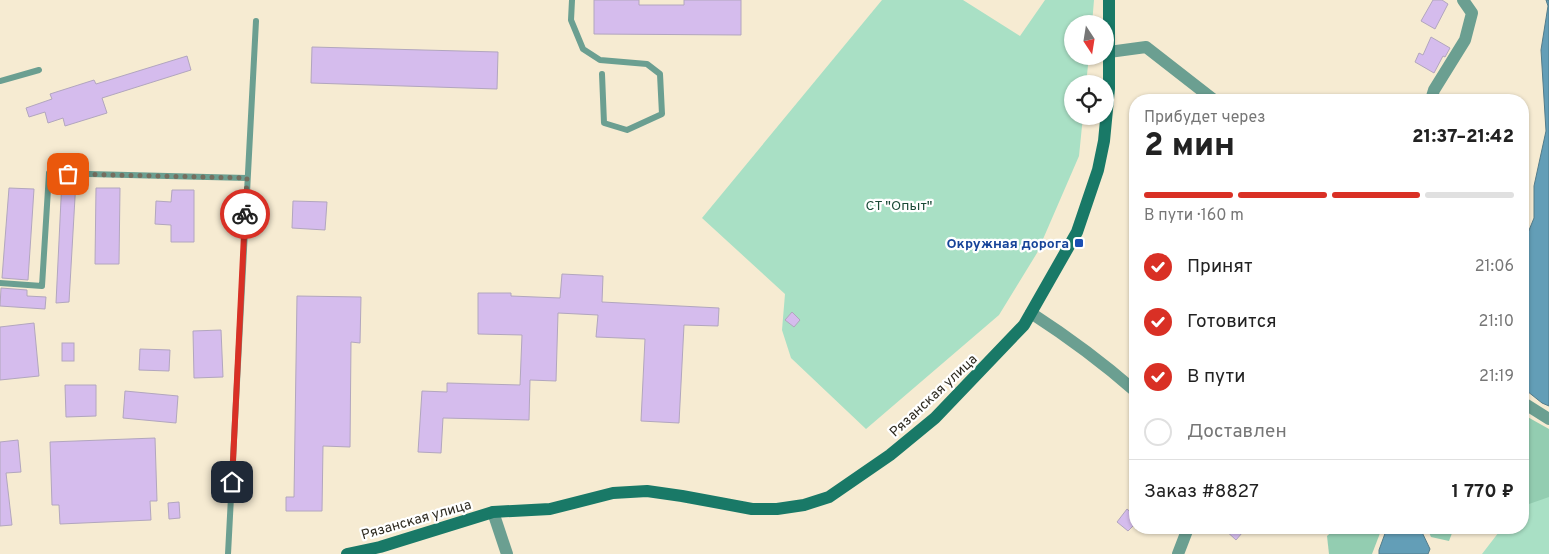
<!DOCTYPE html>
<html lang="ru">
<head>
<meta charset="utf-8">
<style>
	body { margin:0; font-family:Overpass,sans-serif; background:#f6f6f6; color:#222; height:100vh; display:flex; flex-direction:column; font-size:19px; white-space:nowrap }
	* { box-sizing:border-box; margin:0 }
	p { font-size:16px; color:#767676 }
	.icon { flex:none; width:28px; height:28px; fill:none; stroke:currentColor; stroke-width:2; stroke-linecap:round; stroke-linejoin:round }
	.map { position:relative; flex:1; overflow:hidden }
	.sheet { position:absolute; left:1129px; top:94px; width:400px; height:440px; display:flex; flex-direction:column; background:#fff; border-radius:20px; box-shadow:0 1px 4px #0004 }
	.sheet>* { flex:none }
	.needle { width:32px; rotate:168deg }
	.fabs { position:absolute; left:1064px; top:15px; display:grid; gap:10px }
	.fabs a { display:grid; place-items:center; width:50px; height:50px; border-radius:50%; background:#fff; box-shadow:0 1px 4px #0004; font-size:25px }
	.pin { position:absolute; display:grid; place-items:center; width:42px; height:42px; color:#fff; margin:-21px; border-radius:10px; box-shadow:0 2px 8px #0006 }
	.courier { position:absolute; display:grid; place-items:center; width:50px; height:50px; margin:-25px; border:4px solid #d93025; border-radius:50%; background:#fff; color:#222; box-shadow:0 1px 6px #0007 }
	.head em { font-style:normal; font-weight:800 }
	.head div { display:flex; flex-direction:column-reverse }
	.head { display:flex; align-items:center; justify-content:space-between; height:85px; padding:0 15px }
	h1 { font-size:32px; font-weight:800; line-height:38px }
	.bar { display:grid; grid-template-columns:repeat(4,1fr); gap:8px 5px; align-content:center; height:60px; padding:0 15px }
	.bar i { height:6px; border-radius:4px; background:#e0e0e0 }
	.bar .active { background:#d93025 }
	.bar p { grid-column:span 4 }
	.line { display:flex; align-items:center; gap:12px; padding:0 15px; border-top:1px solid #e0e0e0 }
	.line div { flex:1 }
	ol { padding:0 15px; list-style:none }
	li { display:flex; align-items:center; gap:15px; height:55px }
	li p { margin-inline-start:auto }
	li .icon { padding:5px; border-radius:50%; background:#d93025; color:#fff; stroke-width:4 }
	li:last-child { color:#767676 }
	li i { width:28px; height:28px; border:2px solid #e0e0e0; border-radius:50% }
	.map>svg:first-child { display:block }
	.green { fill:#a9e0c5 }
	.forest { fill:#93cdb1 }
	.water { fill:#639eb7; stroke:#537c8a }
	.building { fill:#d5bced; stroke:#b2a6be }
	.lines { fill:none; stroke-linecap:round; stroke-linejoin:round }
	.lane { stroke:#6b9f91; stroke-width:6 }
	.street { stroke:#6b9f91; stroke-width:12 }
	.secondary { stroke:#197967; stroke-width:12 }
	.done { stroke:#756e5f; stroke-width:5; stroke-dasharray:0 9 }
	.route { stroke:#d93025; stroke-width:6 }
	.transit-dot { fill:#1a4fb4; stroke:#fff; stroke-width:2 }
	.labels { text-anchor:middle; stroke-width:4.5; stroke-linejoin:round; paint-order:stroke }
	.park-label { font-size:14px; fill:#1b4a37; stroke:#fff }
	.transit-label { font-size:14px; font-weight:bold; fill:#164399; stroke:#fff; text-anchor:end }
	.street-label { font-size:14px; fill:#2f2b21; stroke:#fff }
</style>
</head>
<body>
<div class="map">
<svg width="1549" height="554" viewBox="0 0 1549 554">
	<rect width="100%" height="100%" fill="#f6ebd2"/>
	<g class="green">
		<path d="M882 0H963L1020 36 1045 0H1094L1092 24H1072V56H1089L1086 84H1072V116H1083L1079 156 1037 253 999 315 866 429 791 358 782 330 785 294 702 218Z"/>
		<path d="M1549 465V554H1482L1502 528H1522L1523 500Z"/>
	</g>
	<g class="forest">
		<path d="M1522 414 1549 429V497L1523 506Z"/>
		<path d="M1336 528H1382L1372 554H1329L1327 536Z"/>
		<path d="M1427 528H1454L1449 541 1431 537Z"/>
	</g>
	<g class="water">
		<path d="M1546 0H1549V406L1542 403 1522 387 1523 245 1534 218V186L1546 131 1541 50 1548 6Z"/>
		<path d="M1387 528H1420L1430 549 1428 554H1379V550Z"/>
	</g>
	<g class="building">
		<path d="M594 0H639V5H684V0H741V35L594 34Z"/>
		<path d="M1433 0H1442L1448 4 1435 29 1421 21Z"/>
		<path d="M1431 37 1450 48 1445 57 1443 56 1434 73 1415 62 1419 53 1423 55Z"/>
		<path d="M312 47 498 52 497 89 311 83Z"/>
		<path d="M187 56 191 70 102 98 107 113 65 126 63 118 48 123 45 112 29 117 26 108 52 99 50 94 94 80 96 84Z"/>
		<path d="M62 179 76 180 69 302 56 303Z"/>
		<path d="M9 188 34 189 28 280 2 278Z"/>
		<path d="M96 188H120L119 264H95Z"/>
		<path d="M172 190H194V242H171V225L155 224 156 201 171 202Z"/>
		<path d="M293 201 327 202 325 230 292 228Z"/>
		<path d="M562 274 603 276 602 302 719 308 718 326 684 325 679 423 641 421 645 339 596 337 598 315 558 313 556 381 530 380 529 420 443 418 441 453 418 452 422 391 447 392V383L520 385 522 335 478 334V293H511V296L560 298Z"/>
		<path d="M1 288 27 290V296L46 297 45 309 0 306Z"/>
		<path d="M297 296 361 297 360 343 351 342 350 447 323 446 322 511H286V497H294Z"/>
		<path d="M792 312 800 320 794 327 785 320Z"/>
		<path d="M34 323 39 376 0 380V327Z"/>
		<path d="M221 330 223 377 194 378 193 331Z"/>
		<rect x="62" y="343" width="12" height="18"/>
		<path d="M140 349 170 350 169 371 139 370Z"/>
		<path d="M65 385H96V416L66 417Z"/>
		<path d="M125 391 178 396 176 423 123 418Z"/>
		<path d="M155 438 157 501H150L151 520 60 524 59 505H52L50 442Z"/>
		<path d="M18 440 21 472 6 473 12 525 0 526V442Z"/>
		<path d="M179 502 180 518 169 519 168 503Z"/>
		<path d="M1127 509 1135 516V524L1128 531 1117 522Z"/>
		<path d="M1223 528H1237L1242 533 1236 540Z"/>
	</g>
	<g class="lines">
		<g class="lane">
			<path d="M572 0 571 20 583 49 600 60 647 64 660 74 662 114 627 130 604 123 602 74"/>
			<path d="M0 81 39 70"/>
			<path d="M0 283 42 286 49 173 247 178"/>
			<path d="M228 554 256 21"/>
		</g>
		<g class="street">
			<path d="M1109 52 1146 47 1214 100"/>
			<path d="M1431 100 1434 90 1465 40 1472 13 1463 0"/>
			<path d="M1031 313C1068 337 1102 362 1135 391"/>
			<path d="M1522 402 1549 419"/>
			<path d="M493 512 507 554"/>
			<path d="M1178 554 1188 528"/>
		</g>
		<path class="secondary" d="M347 554 380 547 493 512 550 509 613 493 647 491 682 496 752 509H777L804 505 829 497 890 455 935 418 1024 325 1077 232 1098 170 1104 141 1109 89V0"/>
	</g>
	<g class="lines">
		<path class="done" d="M68 174 247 178 245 214"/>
		<path class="route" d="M232 482 245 214"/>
	</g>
	<rect class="transit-dot" x="1074" y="238" width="10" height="10" rx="2.5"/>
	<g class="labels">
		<g class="park-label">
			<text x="899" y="210">СТ "Опыт"</text>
		</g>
		<g class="transit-label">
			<text x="1069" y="248">Окружная дорога</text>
		</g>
		<g class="street-label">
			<text transform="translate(933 395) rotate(-43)" y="5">Рязанская улица</text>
			<text transform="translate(416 519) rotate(-16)" y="5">Рязанская улица</text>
		</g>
	</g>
</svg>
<div class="fabs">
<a><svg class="needle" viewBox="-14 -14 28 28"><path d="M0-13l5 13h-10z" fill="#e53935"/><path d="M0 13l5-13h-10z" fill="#767676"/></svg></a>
<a><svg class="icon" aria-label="locate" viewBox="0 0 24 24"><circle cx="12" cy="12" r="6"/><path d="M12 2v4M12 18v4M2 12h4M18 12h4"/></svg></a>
</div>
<div class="pin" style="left:68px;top:174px;background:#ea580c"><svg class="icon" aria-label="bag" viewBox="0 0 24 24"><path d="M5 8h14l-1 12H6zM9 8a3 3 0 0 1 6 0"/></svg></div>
<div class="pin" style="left:232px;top:482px;background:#1f2937"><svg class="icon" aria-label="home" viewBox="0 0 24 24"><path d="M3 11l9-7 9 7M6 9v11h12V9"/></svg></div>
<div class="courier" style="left:245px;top:214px"><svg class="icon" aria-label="bike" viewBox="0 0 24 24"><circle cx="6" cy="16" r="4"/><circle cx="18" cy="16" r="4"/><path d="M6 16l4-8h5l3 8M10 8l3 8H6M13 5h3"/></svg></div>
<section class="sheet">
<div class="head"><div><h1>2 мин</h1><p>Прибудет через</p></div><em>21:37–21:42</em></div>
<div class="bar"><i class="active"></i><i class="active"></i><i class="active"></i><i></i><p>В пути · 160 m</p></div>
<ol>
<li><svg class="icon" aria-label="check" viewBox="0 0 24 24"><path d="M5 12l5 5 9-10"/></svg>Принят<p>21:06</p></li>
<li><svg class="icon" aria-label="check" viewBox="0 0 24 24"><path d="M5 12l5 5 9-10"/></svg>Готовится<p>21:10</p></li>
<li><svg class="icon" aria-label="check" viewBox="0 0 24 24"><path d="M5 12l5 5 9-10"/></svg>В пути<p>21:19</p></li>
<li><i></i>Доставлен</li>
</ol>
<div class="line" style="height:65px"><div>Заказ #8827</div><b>1 770 ₽</b></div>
</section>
</div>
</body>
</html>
